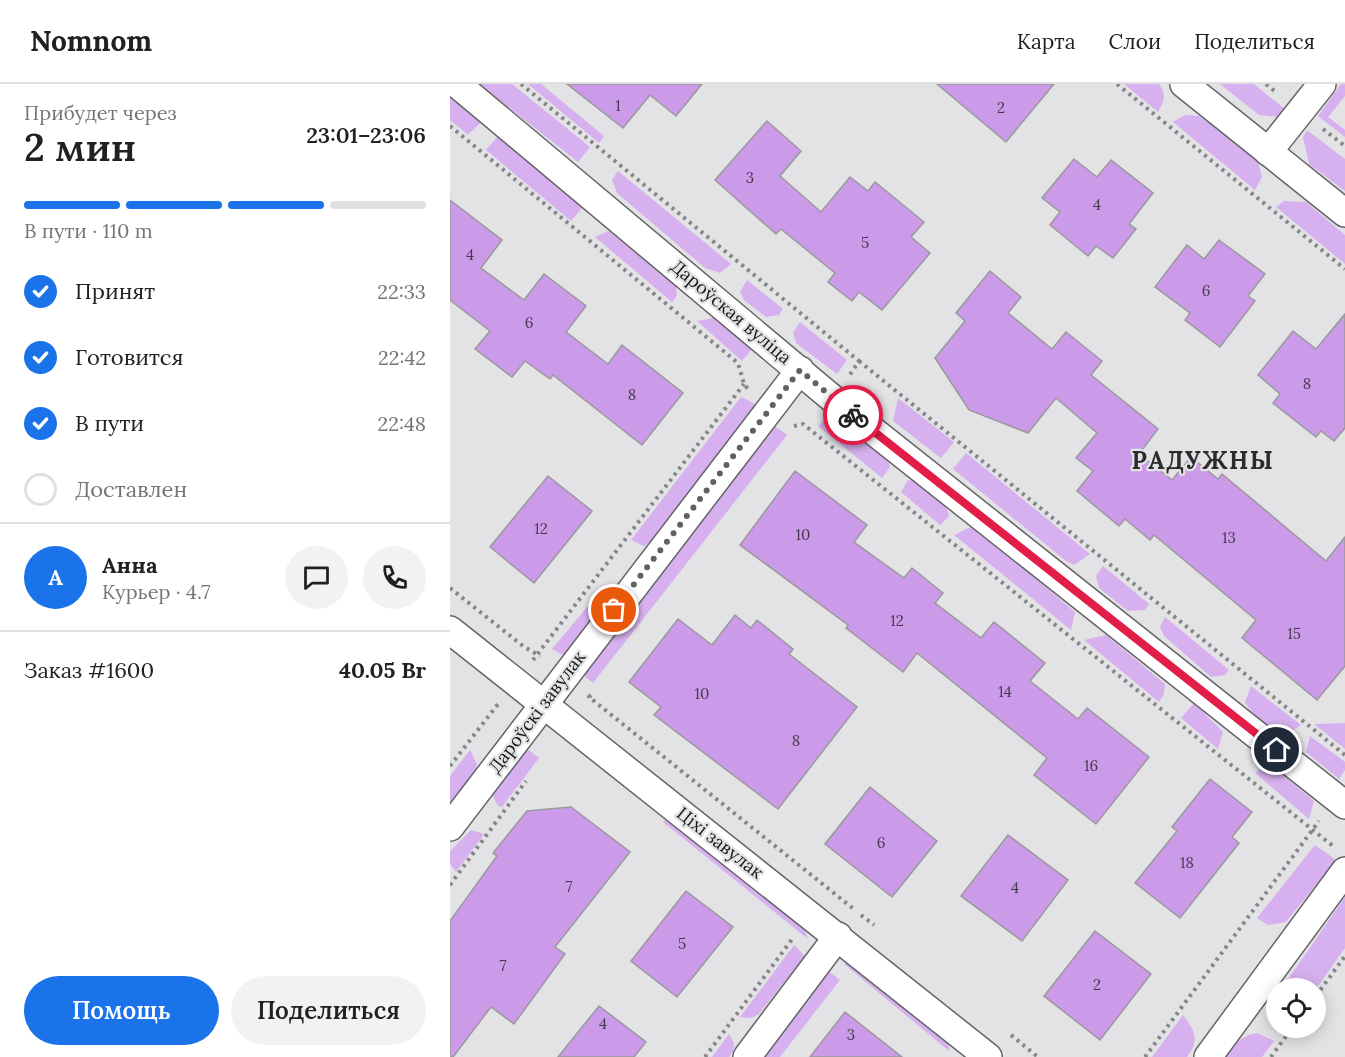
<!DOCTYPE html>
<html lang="ru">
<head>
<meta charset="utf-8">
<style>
	body { margin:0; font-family:Lora,serif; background:#f2f2f2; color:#202124; height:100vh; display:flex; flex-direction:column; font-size:22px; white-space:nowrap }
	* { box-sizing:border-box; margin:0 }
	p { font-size:20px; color:#757577 }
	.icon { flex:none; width:33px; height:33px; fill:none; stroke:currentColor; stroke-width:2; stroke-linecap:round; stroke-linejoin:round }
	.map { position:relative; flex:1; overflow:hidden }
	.drawer { display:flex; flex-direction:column; background:#fff; width:450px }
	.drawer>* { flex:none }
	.tools { position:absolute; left:816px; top:894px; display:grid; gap:12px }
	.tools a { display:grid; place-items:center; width:60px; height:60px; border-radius:50%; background:#fff; box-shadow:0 3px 15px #0003; font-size:30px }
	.pin { position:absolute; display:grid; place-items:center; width:51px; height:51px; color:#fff; margin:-26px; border:3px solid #fff; border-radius:50%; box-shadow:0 2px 6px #0007 }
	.courier { position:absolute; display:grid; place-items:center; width:60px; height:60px; margin:-30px; border:4px solid #e11d48; border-radius:50%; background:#fff; color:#222; box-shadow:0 2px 8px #0007 }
	.head em { font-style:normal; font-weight:600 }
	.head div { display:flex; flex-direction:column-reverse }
	.head { display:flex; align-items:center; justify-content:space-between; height:102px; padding:0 24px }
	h1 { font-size:39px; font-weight:600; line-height:45px }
	.bar { display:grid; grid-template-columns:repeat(4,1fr); gap:9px 6px; align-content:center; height:72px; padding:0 24px }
	.bar i { height:8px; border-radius:4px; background:#e0e0e0 }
	.bar .selected { background:#1a73e8 }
	.bar p { grid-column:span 4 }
	.line { display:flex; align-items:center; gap:15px; padding:0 24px; border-top:2px solid #e0e0e0 }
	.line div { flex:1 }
	.round { display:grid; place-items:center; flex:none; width:63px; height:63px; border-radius:32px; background:#f2f2f2 }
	ol { padding:0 24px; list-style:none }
	li { display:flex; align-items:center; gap:18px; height:66px }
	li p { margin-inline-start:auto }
	li .icon { padding:6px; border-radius:50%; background:#1a73e8; color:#fff; stroke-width:4 }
	li:last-child { color:#757577 }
	li i { width:33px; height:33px; border:3px solid #e0e0e0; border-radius:50% }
	.button { display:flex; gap:12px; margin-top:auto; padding:12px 24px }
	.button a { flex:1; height:69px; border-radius:36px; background:#1a73e8; color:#fff; font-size:24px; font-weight:600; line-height:69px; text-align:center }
	.button a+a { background:#f2f2f2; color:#202124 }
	header { display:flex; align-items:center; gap:36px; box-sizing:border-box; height:84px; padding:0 30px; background:#fff; border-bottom:2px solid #e0e0e0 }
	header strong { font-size:28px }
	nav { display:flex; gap:33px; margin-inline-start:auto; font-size:21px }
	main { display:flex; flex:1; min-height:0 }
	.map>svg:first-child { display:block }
	.grass { fill:#d7b1ef }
	.building { fill:#cb9ae9; stroke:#9a999b; stroke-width:1.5 }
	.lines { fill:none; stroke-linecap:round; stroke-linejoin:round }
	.street-casing { stroke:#656466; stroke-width:30 }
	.path { stroke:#868587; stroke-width:4; stroke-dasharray:3 4.5; stroke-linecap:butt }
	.street { stroke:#fff; stroke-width:27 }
	.done { stroke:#616062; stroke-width:6; stroke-dasharray:0 10.8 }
	.route { stroke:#e11d48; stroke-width:8 }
	.labels { text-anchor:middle; stroke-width:4.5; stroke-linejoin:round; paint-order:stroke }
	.number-label { font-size:15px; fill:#473a4e }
	.street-label { font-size:18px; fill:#1b1a1b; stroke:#e3e2e5 }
	.district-label { font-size:24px; font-weight:bold; letter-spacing:1.5px; fill:#2b2a2c; stroke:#e3e2e5 }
</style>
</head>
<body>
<header>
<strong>Nomnom</strong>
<nav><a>Карта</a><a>Слои</a><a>Поделиться</a></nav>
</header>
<main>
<section class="drawer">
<div class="head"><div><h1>2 мин</h1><p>Прибудет через</p></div><em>23:01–23:06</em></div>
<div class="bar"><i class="selected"></i><i class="selected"></i><i class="selected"></i><i></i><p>В пути · 110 m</p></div>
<ol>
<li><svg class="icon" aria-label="check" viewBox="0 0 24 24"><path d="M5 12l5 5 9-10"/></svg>Принят<p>22:33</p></li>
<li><svg class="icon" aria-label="check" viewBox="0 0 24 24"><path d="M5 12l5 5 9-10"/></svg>Готовится<p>22:42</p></li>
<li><svg class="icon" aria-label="check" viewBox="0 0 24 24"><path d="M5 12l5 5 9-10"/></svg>В пути<p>22:48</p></li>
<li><i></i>Доставлен</li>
</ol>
<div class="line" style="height:108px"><b class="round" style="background:#1a73e8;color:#fff">А</b><div><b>Анна</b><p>Курьер · 4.7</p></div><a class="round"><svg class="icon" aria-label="chat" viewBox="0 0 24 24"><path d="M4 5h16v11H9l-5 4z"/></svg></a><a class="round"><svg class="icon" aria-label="phone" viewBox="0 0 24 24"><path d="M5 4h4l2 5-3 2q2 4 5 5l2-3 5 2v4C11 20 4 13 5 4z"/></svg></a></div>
<div class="line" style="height:78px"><div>Заказ #1600</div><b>40.05 Br</b></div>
<div class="button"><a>Помощь</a><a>Поделиться</a></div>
</section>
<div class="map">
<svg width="895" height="973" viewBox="0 0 895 973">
	<rect width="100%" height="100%" fill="#e3e2e5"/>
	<g class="grass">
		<path d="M29 0H62L140 63 128 78Z"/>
		<path d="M78 0H91L154 52 149 59Z"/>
		<path d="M674 0H709C717 11 714 17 708 28Z"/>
		<path d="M770 0H804L836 26 831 33 809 31Z"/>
		<path d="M891 0H895V12L878 33 895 46V53L868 32Z"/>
		<path d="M0 13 32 37 18 51 0 36Z"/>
		<path d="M735 31 749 32 799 68 809 81 812 93 805 106 723 38Z"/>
		<path d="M857 46 895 75V107L859 80 853 53Z"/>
		<path d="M48 52 133 123 121 137 36 66Z"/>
		<path d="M168 87 281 180 270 189 255 184 167 109 162 96Z"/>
		<path d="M834 117 856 118 895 151V180L826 123Z"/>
		<path d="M158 147 220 192 226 202 227 212 222 218 145 153Z"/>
		<path d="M297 196 333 225 329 231 316 233 294 216 290 208Z"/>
		<path d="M263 234 274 238 305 261 292 277 247 237Z"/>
		<path d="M350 238 397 276 387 290 346 259 343 249Z"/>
		<path d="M291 313 307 321 203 456 194 462 181 456Z"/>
		<path d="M448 314 504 358 491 374 443 337Z"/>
		<path d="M380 330 437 373 440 383 432 394 368 342Z"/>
		<path d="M322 340 337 351 143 599 133 591Z"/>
		<path d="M516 369 640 470 624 481 616 477 503 385Z"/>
		<path d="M458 396C472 397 497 418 499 432L490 441 451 408Z"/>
		<path d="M523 442 625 528 621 546 504 451Z"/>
		<path d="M653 482 699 520 695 526 678 527 649 504 646 492Z"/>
		<path d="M144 515 148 529 115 572 102 565Z"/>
		<path d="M715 533 779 586 775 591 761 593 714 552 710 543Z"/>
		<path d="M656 551 715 600 714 610 709 618 634 556Z"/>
		<path d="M801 602 851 641 836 651C822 646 802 632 795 618Z"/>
		<path d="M744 619 773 648 768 665 731 634Z"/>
		<path d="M895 639V665L864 640Z"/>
		<path d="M860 652 895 678V686L889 695 856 668Z"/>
		<path d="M76 664 89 674 52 723 48 722 41 708Z"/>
		<path d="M20 666 27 680 25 689 0 723V692Z"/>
		<path d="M818 679 864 717 859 735 805 689Z"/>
		<path d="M218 734 353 841 358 855 213 738Z"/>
		<path d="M21 746 34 750 6 788 0 780V767Z"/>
		<path d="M865 761 886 776 836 838 818 841 807 834Z"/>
		<path d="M895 813V864L866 905 832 904Z"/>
		<path d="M344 861 355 872 309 930 302 934 290 933Z"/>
		<path d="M399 875 498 955 499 967 394 880Z"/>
		<path d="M377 886 390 896 330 973H310Z"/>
		<path d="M733 931C745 947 750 956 737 973H702Z"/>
		<path d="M807 949 824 957 812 973H774C784 960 791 952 807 949Z"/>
		<path d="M279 950C285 959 286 964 279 973H262Z"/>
	</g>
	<g class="building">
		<path d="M117 0H252L226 32 200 11 173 44Z"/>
		<path d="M487 0H604L556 58Z"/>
		<path d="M317 37 351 67 330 92 371 128 400 93 418 107 425 98 474 138 461 153 480 169 432 226 409 208 402 217 378 198 385 189 331 145 326 150 265 96Z"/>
		<path d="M624 75 647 93 661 76 703 109 679 140 686 145 663 174 646 162 638 172 600 141 610 128 592 114Z"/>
		<path d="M0 116 52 156 31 184 74 216 94 190 136 222 116 248 158 280 172 261 233 309 192 361 103 291 100 295 75 277 62 293 25 265 40 247 0 216Z"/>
		<path d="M769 156 815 190 798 212 805 217 770 263 735 236 740 229 705 203 737 161 754 175Z"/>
		<path d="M540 187 571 213 558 229 602 265 616 248 652 277 641 291 708 345 689 370 722 396 741 373 768 395 772 390 876 477 895 453V582L867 616 792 554 806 536 704 451 700 456 675 435 669 442 627 407 643 387 626 374 647 349 606 314 578 349 519 326 485 274 515 237 506 229Z"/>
		<path d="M895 230V344L884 357 871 347 866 353 823 319 830 310 808 291 843 247 866 265Z"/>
		<path d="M345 387 417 441 404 458 454 494 462 484 493 509 485 519 531 554 544 538 595 579 580 597 628 635 637 624 699 673 646 740 584 691 597 674 467 569 453 588 396 544 398 541 290 461Z"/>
		<path d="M98 392 142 427 84 499 40 463Z"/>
		<path d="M285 531 301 544 307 536 343 565 339 570 407 623 328 725 204 631 211 623 179 598 228 535 262 561Z"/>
		<path d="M760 695 802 728 782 753 789 759 730 834 685 799 727 747 722 743Z"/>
		<path d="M420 703 487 757 442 813 375 760Z"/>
		<path d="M121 723 180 768 105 863 115 870 64 940 41 923 3 973H0V837L47 772 43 769 77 727Z"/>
		<path d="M558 751 618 796 572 857 511 812Z"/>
		<path d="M236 807 283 843 227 913 181 877Z"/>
		<path d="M645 847 701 890 650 956 594 912Z"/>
		<path d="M149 922 196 958 184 973H108Z"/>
		<path d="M395 928 452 973H360Z"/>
	</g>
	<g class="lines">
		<g class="street-casing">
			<g id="street">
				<path d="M7 0 383 315 895 721"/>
				<path d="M734 0 895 129"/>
				<path d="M818 68 872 0"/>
				<path d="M0 546 538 973"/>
				<path d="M0 743 350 286"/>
				<path d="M297 973 388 852"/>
				<path d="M758 973 895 787"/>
			</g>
		</g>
		<g class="path">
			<path d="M71 0 409 277 399 292"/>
			<path d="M667 0 895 185"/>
			<path d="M816 0 827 9"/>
			<path d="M0 42 288 279 294 300 298 305"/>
			<path d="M873 45 895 62"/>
			<path d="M409 277 895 671"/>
			<path d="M344 342 353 340 883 762"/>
			<path d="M0 504 73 562 90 572"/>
			<path d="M83 576 294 300"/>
			<path d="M141 611 139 613 405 826"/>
			<path d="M0 682 48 620"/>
			<path d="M0 801 76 697"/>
			<path d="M411 831 424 841"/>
			<path d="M866 912 895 872"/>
			<path d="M561 951 588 973"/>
			<path d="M255 973 343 854"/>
			<path d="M695 973 869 737"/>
			<path d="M821 973 842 944"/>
		</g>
		<use href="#street" class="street"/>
	</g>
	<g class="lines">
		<path class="done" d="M164 526 350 286 403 331"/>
		<path class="route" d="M403 331 827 666"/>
	</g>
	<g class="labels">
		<g class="number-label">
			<text x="168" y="27">1</text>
			<text x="551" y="29">2</text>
			<text x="300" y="99">3</text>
			<text x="647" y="126">4</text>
			<text x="415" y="164">5</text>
			<text x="20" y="176">4</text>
			<text x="756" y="212">6</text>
			<text x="79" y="244">6</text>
			<text x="857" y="305">8</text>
			<text x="182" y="316">8</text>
			<text x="91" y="450">12</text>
			<text x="353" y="456">10</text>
			<text x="779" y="459">13</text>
			<text x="447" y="542">12</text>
			<text x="844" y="555">15</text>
			<text x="555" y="613">14</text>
			<text x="252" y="615">10</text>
			<text x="346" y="662">8</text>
			<text x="641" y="687">16</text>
			<text x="431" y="764">6</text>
			<text x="737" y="784">18</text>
			<text x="119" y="808">7</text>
			<text x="565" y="809">4</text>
			<text x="232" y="865">5</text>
			<text x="53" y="887">7</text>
			<text x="647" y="906">2</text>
			<text x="153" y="945">4</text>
			<text x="401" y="956">3</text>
		</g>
		<g class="street-label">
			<text transform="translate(281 228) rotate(40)" y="6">Дароўская вуліца</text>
			<text transform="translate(87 628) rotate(-53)" y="6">Дароўскі завулак</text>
			<text transform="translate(270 759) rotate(38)" y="6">Ціхі завулак</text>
		</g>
		<g class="district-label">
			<text x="753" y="385">РАДУЖНЫ</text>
		</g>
	</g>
</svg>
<div class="tools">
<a><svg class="icon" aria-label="locate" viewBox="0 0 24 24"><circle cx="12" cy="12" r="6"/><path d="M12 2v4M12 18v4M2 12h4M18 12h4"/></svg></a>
</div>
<div class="pin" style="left:164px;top:526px;background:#ea580c"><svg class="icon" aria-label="bag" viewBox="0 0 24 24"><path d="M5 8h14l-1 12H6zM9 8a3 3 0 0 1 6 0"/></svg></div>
<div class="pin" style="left:827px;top:666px;background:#1f2937"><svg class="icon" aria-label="home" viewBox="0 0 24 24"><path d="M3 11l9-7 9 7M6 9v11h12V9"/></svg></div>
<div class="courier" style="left:403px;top:331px"><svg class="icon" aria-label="bike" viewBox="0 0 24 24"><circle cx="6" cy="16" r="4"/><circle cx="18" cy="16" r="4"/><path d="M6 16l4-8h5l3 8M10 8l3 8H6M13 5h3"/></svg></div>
</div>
</main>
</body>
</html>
